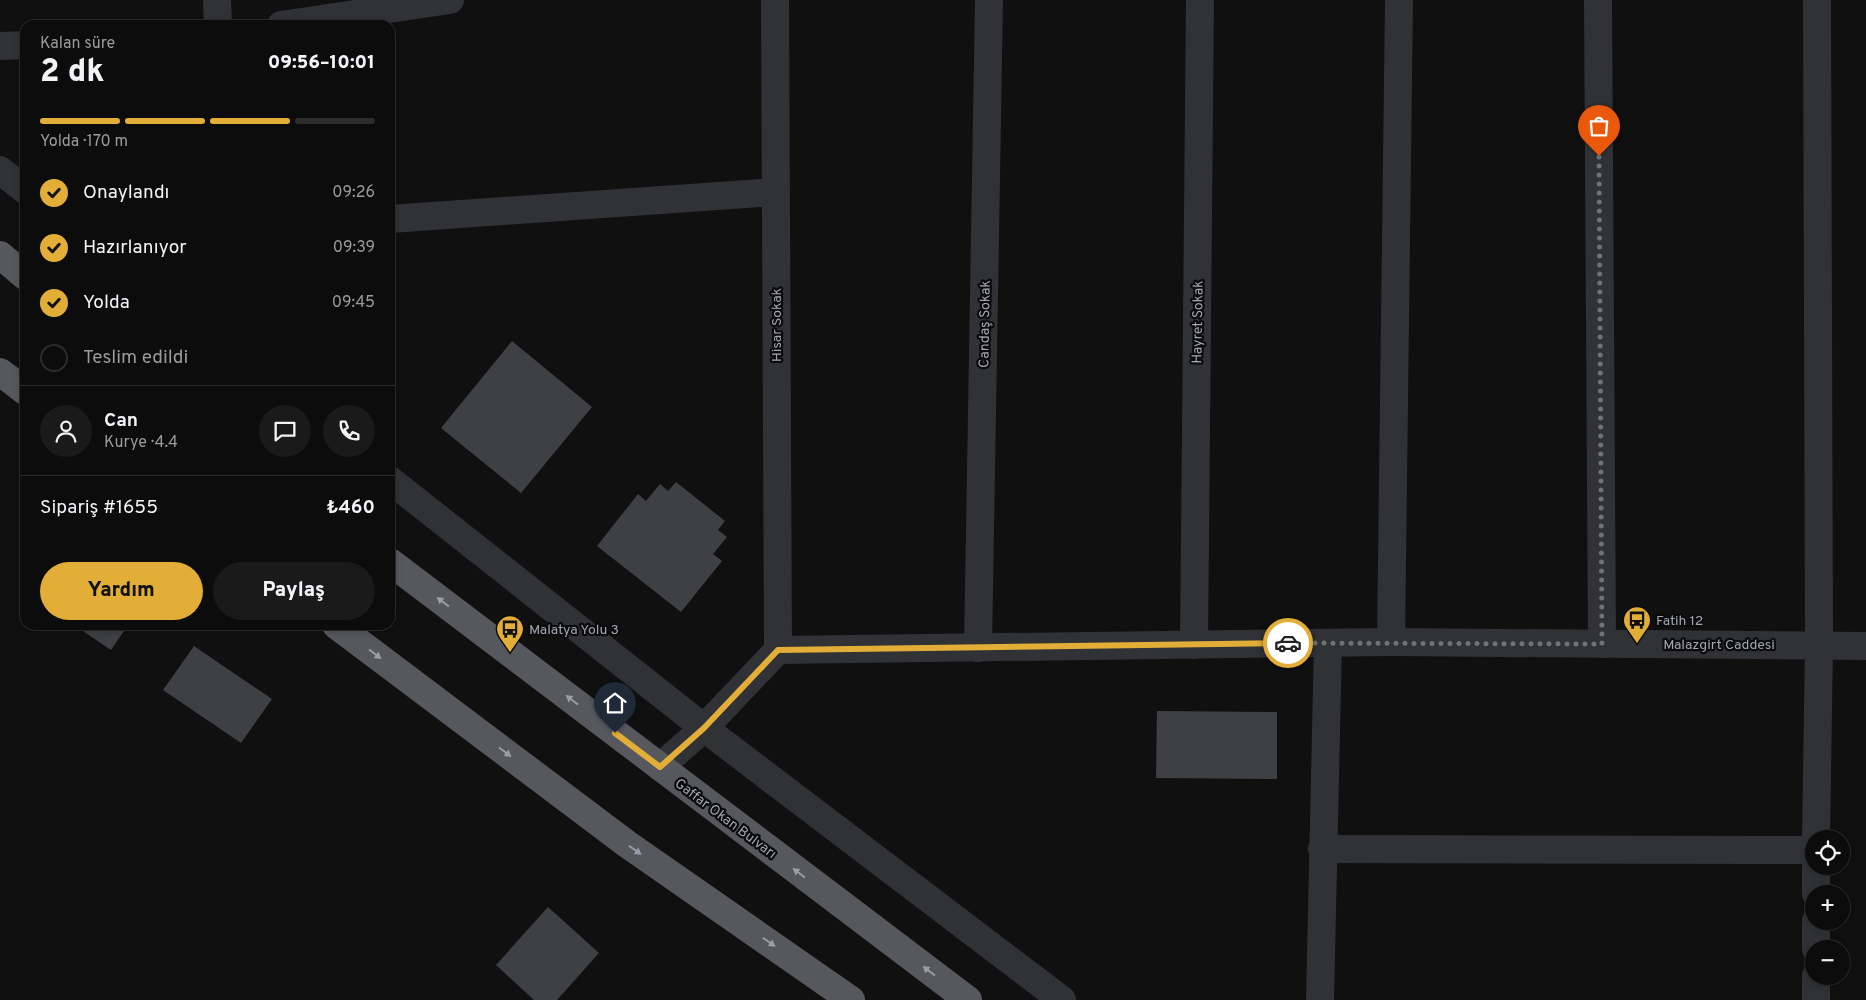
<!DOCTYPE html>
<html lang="tr">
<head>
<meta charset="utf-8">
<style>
	body { margin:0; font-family:Overpass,sans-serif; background:#1a1a1b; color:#f1f3f6; height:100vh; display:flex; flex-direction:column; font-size:19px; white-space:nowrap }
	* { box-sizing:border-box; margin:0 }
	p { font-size:16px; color:#9a9b9d }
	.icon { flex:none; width:28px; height:28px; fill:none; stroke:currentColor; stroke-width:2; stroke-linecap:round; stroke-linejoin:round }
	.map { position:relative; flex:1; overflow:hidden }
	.panel { position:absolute; left:20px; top:20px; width:375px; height:610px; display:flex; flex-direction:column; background:#0c0c0d; border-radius:15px; box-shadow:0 2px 8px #0003,0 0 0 1px #2c2c2e }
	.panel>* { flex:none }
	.fabs { position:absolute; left:1805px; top:830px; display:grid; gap:10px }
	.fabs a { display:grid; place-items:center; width:45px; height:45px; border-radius:50%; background:#0c0c0d; box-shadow:0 2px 8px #0003,0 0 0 1px #2c2c2e; font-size:25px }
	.pin { position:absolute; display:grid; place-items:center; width:42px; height:42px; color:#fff; margin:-51px -21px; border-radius:50% 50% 50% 0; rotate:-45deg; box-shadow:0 0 5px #0007 }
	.pin .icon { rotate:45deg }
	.courier { position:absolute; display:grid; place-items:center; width:50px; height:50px; margin:-25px; border:4px solid #e2ae37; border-radius:50%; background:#fff; color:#222; box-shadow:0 1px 6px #0007 }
	.head em { font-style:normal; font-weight:800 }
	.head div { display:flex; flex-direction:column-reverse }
	.head { display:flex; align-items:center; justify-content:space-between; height:85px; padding:0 20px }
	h1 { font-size:32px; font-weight:800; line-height:38px }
	.bar { display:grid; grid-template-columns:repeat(4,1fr); gap:8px 5px; align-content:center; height:60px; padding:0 20px }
	.bar i { height:6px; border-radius:4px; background:#2c2c2e }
	.bar .on { background:#e2ae37 }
	.bar p { grid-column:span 4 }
	.line { display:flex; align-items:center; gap:12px; padding:0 20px; border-top:1px solid #2c2c2e }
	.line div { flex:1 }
	.round { display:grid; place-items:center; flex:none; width:52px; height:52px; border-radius:26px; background:#1a1a1b }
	ol { padding:0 20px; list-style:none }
	li { display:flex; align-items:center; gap:15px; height:55px }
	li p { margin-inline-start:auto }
	li .icon { padding:5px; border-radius:50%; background:#e2ae37; color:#111; stroke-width:4 }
	li:last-child { color:#9a9b9d }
	li i { width:28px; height:28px; border:2px solid #2c2c2e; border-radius:50% }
	.action { display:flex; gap:10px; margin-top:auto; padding:10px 20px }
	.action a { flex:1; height:58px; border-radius:30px; background:#e2ae37; color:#111; font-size:20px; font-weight:800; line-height:58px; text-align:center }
	.action a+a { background:#1a1a1b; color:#f1f3f6 }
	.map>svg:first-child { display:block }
	.building { fill:#3f4044 }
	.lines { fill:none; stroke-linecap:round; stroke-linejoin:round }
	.minor { stroke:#313236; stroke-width:28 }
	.trunk { stroke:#56585d; stroke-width:28 }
	.oneway { fill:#9a9ea9 }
	.done { stroke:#6f7279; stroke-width:5; stroke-dasharray:0 9 }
	.route { stroke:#e2ae37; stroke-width:6 }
	.labels { text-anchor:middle; stroke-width:4.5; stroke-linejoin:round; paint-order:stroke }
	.street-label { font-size:14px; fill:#a2a6b1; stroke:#0b0b0c }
	.poi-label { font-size:14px; fill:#a2a6b1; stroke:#0b0b0c; text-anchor:start }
</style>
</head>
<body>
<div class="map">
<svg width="1866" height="1000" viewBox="0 0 1866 1000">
	<rect width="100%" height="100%" fill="#101011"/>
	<g class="building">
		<path d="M512 341 592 407 521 493 441 428Z"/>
		<path d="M676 482 725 521 718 530 727 537 713 554 722 561 681 612 597 546 638 494 646 501 660 484 668 491Z"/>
		<path d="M74 625H128L111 650Z"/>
		<path d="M194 646 272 699 241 743 163 690Z"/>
		<path d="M1157 711 1277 712V779L1156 778Z"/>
		<path d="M548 907 599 953 557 1000H534L496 965Z"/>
	</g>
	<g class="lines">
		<g class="minor">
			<path d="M217 0 218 25"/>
			<path d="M775 0 778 650"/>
			<path d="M1598 0 1602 644"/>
			<path d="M281 25 450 0"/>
			<path d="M0 46 25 45"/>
			<path d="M0 170 25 190"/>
			<path d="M390 219 775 192"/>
			<path d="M390 480 704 728 1062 1000"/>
			<path d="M1391 642 1399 0"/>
			<path d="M1194 645 1200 0"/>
			<path d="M978 648 989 0"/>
			<path d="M660 767 704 728 778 650 1391 642 1866 646"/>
			<path d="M1816 839 1819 645 1817 0"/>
			<path d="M1322 849 1814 850"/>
			<path d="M1816 894V866"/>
			<path d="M1816 949V921"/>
			<path d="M1320 1000 1328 643"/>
			<path d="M1816 1000V976"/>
		</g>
		<g class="trunk">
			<path d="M0 255 25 276"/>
			<path d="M0 372 25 391"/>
			<path d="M390 562 968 1000"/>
			<path d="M336 625 627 844 851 1000"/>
		</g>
	</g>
	<defs><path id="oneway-solid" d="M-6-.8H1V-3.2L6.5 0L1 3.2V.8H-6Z" transform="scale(1.25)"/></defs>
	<g class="oneway">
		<use href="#oneway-solid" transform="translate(443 602) rotate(-143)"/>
		<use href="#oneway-solid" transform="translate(375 654) rotate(37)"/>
		<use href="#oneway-solid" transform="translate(572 700) rotate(-143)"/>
		<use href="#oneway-solid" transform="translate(505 752) rotate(37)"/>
		<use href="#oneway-solid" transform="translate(635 850) rotate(35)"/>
		<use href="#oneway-solid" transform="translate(799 873) rotate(-143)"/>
		<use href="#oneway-solid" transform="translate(769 942) rotate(35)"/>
		<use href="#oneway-solid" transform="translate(929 971) rotate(-143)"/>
	</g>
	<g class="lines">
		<path class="done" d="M1288 643 1602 644 1599 156"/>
		<path class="route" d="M615 733 660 767 704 728 778 650 1288 643"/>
	</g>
	<defs>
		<g id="bus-pin" transform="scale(1.4375)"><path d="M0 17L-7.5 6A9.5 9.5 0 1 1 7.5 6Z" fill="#e2ae37" stroke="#0b0b0c"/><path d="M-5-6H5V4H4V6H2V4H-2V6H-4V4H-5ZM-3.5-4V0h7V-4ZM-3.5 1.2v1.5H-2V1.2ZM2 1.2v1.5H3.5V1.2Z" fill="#111"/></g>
	</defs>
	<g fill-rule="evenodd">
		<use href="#bus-pin" x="1637" y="620"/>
		<use href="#bus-pin" x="510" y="629"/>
	</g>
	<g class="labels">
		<g class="street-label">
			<text transform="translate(1197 322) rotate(-89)" y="5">Hayret Sokak</text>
			<text transform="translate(984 324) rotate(-89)" y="5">Candaş Sokak</text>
			<text transform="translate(776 325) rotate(-90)" y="5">Hisar Sokak</text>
			<text x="1719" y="649">Malazgirt Caddesi</text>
			<text transform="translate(726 818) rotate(37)" y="5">Gaffar Okan Bulvarı</text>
		</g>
		<g class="poi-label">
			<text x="1656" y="625">Fatih 12</text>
			<text x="529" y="634">Malatya Yolu 3</text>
		</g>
	</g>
</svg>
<div class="fabs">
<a><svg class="icon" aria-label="locate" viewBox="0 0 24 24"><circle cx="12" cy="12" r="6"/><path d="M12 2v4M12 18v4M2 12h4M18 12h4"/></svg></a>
<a>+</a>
<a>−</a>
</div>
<div class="pin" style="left:1599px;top:156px;background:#ea580c"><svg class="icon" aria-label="bag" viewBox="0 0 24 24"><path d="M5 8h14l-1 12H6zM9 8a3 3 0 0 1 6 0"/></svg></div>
<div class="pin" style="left:615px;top:733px;background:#1f2937"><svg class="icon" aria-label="home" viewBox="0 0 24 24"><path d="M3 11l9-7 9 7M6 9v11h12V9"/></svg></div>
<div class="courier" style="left:1288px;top:643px"><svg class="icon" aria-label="car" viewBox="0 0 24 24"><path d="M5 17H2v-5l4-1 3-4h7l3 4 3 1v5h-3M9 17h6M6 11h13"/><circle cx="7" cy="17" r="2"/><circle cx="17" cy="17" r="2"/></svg></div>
<section class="panel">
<div class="head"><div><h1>2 dk</h1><p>Kalan süre</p></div><em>09:56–10:01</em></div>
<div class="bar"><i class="on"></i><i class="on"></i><i class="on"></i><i></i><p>Yolda · 170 m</p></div>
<ol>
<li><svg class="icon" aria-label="check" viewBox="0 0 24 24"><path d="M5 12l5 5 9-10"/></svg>Onaylandı<p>09:26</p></li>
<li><svg class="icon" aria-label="check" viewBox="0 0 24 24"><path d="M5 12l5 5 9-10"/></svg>Hazırlanıyor<p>09:39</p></li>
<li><svg class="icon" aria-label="check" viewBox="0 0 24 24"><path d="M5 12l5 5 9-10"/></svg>Yolda<p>09:45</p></li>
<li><i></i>Teslim edildi</li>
</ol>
<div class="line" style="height:90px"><a class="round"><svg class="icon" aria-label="person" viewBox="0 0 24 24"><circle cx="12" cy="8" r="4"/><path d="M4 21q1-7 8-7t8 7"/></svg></a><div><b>Can</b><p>Kurye · 4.4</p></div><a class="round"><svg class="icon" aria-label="chat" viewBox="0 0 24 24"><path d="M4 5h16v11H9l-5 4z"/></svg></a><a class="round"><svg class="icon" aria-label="phone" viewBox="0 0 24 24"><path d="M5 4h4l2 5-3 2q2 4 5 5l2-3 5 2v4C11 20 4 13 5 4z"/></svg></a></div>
<div class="line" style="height:65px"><div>Sipariş #1655</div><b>₺460</b></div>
<div class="action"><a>Yardım</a><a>Paylaş</a></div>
</section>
</div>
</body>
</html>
